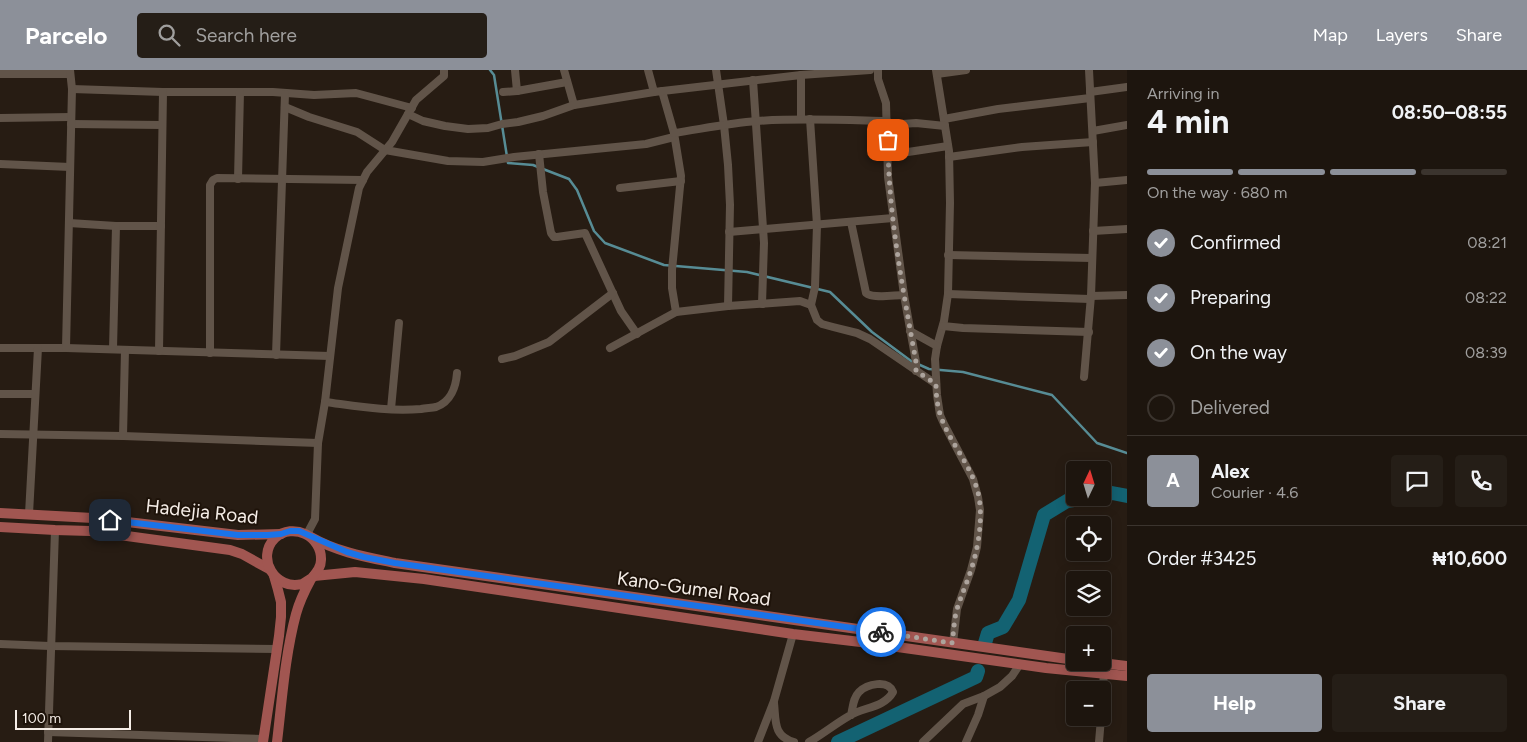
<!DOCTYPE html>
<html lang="en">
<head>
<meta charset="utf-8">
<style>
	body { margin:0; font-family:Figtree,sans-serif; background:#251e17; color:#f1f3f6; height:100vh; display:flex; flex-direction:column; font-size:19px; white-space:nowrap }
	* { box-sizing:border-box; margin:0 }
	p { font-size:16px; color:#a09f9e }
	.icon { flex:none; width:28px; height:28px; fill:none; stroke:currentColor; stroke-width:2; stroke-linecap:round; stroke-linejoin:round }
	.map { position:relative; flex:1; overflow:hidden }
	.drawer { display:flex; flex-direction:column; background:#1d150e; width:400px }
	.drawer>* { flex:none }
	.needle { width:32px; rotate:4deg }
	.fabs { position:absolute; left:1066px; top:391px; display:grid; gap:10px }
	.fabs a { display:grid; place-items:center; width:45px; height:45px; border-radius:5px; background:#1d150e; box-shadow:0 2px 12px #0003,0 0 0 1px #3b342e; font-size:25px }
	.scale { position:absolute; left:15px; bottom:12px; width:116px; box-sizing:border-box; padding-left:5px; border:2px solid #f5ede7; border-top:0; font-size:14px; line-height:18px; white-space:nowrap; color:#f5ede7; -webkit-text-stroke:4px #1e130a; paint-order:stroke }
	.pin { position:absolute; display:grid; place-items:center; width:42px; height:42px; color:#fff; margin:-21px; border-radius:10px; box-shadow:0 2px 8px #0006 }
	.courier { position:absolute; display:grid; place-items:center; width:50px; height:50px; margin:-25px; border:4px solid #1a73e8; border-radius:50%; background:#fff; color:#222; box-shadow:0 1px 6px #0007 }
	.headline em { font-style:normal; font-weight:700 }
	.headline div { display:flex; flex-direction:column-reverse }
	.headline { display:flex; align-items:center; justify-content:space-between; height:85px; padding:0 20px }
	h1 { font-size:32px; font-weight:700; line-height:38px }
	.bar { display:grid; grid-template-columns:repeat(4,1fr); gap:8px 5px; align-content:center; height:60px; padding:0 20px }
	.bar i { height:6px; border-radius:4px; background:#3b342e }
	.bar .selected { background:#8c9099 }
	.bar p { grid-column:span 4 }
	.line { display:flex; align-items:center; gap:12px; padding:0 20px; border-top:1px solid #3b342e }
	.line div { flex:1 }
	.round { display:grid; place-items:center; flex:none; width:52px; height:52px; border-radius:5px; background:#251e17 }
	ol { padding:0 20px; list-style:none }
	li { display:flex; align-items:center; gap:15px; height:55px }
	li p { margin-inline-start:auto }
	li .icon { padding:5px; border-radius:50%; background:#8c9099; color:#fff; stroke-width:4 }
	li:last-child { color:#a09f9e }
	li i { width:28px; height:28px; border:2px solid #3b342e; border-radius:50% }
	.action { display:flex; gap:10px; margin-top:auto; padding:10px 20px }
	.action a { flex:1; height:58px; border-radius:5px; background:#8c9099; color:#fff; font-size:20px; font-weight:700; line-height:58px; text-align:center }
	.action a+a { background:#251e17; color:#f1f3f6 }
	header { display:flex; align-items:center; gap:30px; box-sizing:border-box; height:70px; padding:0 25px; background:#8c9099; color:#fff }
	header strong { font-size:24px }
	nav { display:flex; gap:28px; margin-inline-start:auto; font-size:18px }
	.search { width:350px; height:45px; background:#251e17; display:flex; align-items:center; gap:12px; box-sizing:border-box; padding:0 18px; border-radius:5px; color:#a09f9e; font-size:19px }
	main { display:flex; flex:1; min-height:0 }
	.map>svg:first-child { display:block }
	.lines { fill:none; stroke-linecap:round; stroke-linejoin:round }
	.stream { stroke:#578c95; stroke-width:2.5 }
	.river { stroke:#136272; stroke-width:14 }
	.minor { stroke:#615449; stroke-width:8 }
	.major { stroke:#a15651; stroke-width:10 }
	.done { stroke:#ada49d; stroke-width:5; stroke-dasharray:0 9 }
	.route { stroke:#1a73e8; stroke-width:6 }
	.labels { text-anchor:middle; stroke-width:4; stroke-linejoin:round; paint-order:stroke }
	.street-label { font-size:19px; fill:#f5ede7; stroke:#1e130a }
</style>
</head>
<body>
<header>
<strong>Parcelo</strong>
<div class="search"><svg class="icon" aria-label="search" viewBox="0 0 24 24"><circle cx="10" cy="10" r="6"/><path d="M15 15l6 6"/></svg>Search here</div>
<nav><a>Map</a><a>Layers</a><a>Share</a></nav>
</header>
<main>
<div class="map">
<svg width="1127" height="672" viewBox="0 0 1127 672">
	<rect width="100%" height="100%" fill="#271c13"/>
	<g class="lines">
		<g class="stream">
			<path d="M490 0 494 5 508 93 533 95 538 97"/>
			<path d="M543 99 569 109 577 120 594 161 605 173 664 195 747 202 830 222 872 262 911 291 929 299 963 302 1052 325 1097 373 1127 383"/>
		</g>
		<g class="river">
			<path d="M1102 424 1112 423 1127 426"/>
			<path d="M985 573 988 563 1003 557 1019 530 1044 445 1067 431 1087 428"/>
			<path d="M838 672 976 607 978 601"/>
		</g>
		<g class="minor">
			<path d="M515 0 517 21 567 12"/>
			<path d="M564 0 574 35"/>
			<path d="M648 0 654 22"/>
			<path d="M716 0 724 55 728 95 730 135 728 236"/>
			<path d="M878 0V9L886 33 888 107 904 225 916 292V301"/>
			<path d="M936 0 949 81 950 133 948 224 944 251 937 276 935 289 937 325 940 345 944 354 973 409 978 427 980 440 977 477 971 500 957 539 953 573"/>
			<path d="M0 4H70"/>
			<path d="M937 4 966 0"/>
			<path d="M801 5V49"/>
			<path d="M753 10 764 173 762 234"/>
			<path d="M72 19 163 22H273L314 25 356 23 412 38"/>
			<path d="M662 21 674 63 681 106 672 200V218L676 242"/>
			<path d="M503 22 517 21"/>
			<path d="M1090 22 1127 17"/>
			<path d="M285 37 309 47 357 62 385 80 448 91 483 92 514 87 646 74 674 67"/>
			<path d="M408 44 423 51 445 56 468 59 488 58 502 54 518 52 543 46 574 35 654 22 801 5 870 0"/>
			<path d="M0 48 71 47"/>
			<path d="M810 49 817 155 815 217 811 235 817 250 822 254 833 257 857 263 870 269 936 314"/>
			<path d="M944 49 998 39 1090 28"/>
			<path d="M71 54 162 55"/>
			<path d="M888 55 916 53 945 56"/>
			<path d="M1093 61 1127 55"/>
			<path d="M674 63C701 59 729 53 757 51 800 48 844 50 887 51"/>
			<path d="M539 84 543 122 551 163 554 167H557L585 163 621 241 637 264"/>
			<path d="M888 85 948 76"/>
			<path d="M949 87 1022 77 1093 72"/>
			<path d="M0 94 70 97"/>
			<path d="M238 109 240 22"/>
			<path d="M1095 113 1127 110"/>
			<path d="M620 118 681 111"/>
			<path d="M851 152 866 223C873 229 894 225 904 225"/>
			<path d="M69 153 116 156H161"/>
			<path d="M1093 161 1127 159"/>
			<path d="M729 162 893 148"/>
			<path d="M948 185 1092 188"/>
			<path d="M948 224 1090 229"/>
			<path d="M1091 226 1127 225"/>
			<path d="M943 256 963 258 1089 262"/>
			<path d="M910 261 937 276"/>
			<path d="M0 278H66L330 286"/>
			<path d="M66 278 72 19 70 0"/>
			<path d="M610 278 676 242 728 236 800 231 811 235"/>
			<path d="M113 279 116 156"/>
			<path d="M159 281 163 22"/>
			<path d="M210 283V115L213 110 217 108 363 110"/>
			<path d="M276 285 285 24"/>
			<path d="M502 289 515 286 549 272 613 223"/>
			<path d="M1084 307 1091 226 1095 113 1089 0"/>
			<path d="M0 324H35"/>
			<path d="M325 332C356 336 389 342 421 339 426 338 432 338 436 337 451 332 456 316 457 303"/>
			<path d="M391 339 399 253"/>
			<path d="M0 364 123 366 318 373"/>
			<path d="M123 366 125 280"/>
			<path d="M29 444 38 278"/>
			<path d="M307 464 315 449 318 373 325 332 338 218 359 118 367 102 392 72 416 30 444 6V0"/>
			<path d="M0 574 50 576 277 579"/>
			<path d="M1102 626 1104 604"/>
			<path d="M774 633C776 651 773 666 794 672"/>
			<path d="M48 662 264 669"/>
			<path d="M48 672 55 460"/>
			<path d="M758 672 774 631 793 564"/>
			<path d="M809 672C823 664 835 654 849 646 863 637 884 638 893 622 888 609 867 614 859 622 853 628 853 637 851 645"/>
			<path d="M923 672 963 634 984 626 1000 617 1012 606 1020 594"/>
			<path d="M966 672 978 645 984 626"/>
			<path d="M1099 672 1101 648"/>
		</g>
		<g class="major">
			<path d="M0 443 93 448 238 465 281 464"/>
			<path d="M0 457 55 460 90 461 230 480 242 484 269 499"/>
			<path d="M311 467C337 482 366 487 395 493L1075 590"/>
			<path d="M314 506 355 502 424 509 793 564 869 573 1046 598 1127 606"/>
			<path d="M1093 592 1127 596"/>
			<path d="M263 672 279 566 281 547V532L278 520 274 506"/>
			<path d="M277 672C282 630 285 585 296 544 299 533 305 520 311 509 316 503 321 498 321 490 322 466 293 452 275 468 255 488 276 521 302 514 305 513 309 510 312 508"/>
		</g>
	</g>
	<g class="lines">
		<path class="done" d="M881 562 952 573C954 561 954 549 957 539 961 526 966 515 970 503 978 480 983 451 979 427 973 396 949 373 940 344 937 334 936 324 936 314L916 301V292C903 219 888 144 888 70"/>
		<path class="route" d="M110 450 238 465H268L281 464 290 461H299L347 482 364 487 395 493 881 562"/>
	</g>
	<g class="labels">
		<g class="street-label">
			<text transform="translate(202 441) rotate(6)" y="7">Hadejia Road</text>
			<text transform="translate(694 518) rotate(8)" y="7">Kano-Gumel Road</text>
		</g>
	</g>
</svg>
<div class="fabs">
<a><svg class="needle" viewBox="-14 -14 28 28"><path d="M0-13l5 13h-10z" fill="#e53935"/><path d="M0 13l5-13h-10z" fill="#a09f9e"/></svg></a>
<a><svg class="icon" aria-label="locate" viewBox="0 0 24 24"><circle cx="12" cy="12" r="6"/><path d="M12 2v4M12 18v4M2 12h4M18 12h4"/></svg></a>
<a><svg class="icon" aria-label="layers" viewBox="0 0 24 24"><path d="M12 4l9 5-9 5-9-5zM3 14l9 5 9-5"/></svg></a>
<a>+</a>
<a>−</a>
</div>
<div class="scale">100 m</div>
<div class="pin" style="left:888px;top:70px;background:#ea580c"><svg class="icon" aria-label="bag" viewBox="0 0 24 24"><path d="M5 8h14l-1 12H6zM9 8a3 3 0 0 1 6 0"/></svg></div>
<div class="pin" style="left:110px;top:450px;background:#1f2937"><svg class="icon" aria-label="home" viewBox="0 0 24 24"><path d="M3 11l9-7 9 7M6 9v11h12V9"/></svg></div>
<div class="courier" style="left:881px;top:562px"><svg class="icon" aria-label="bike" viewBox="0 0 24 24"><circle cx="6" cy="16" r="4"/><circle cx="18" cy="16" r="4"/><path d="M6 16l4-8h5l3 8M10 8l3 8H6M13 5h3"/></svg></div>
</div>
<section class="drawer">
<div class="headline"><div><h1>4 min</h1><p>Arriving in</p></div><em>08:50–08:55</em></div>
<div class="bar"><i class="selected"></i><i class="selected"></i><i class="selected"></i><i></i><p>On the way · 680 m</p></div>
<ol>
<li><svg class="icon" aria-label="check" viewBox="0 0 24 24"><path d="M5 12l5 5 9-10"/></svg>Confirmed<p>08:21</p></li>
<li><svg class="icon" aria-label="check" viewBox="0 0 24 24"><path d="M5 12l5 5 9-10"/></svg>Preparing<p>08:22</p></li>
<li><svg class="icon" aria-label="check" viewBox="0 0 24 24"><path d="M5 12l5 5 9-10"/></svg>On the way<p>08:39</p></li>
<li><i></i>Delivered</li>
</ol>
<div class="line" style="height:90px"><b class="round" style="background:#8c9099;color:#fff">A</b><div><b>Alex</b><p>Courier · 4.6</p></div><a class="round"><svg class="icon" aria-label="chat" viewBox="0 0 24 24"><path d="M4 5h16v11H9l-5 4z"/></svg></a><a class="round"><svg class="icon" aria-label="phone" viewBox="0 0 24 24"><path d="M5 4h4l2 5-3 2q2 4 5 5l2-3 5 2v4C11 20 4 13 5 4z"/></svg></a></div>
<div class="line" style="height:65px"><div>Order #3425</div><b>₦10,600</b></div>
<div class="action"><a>Help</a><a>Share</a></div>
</section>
</main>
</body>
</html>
